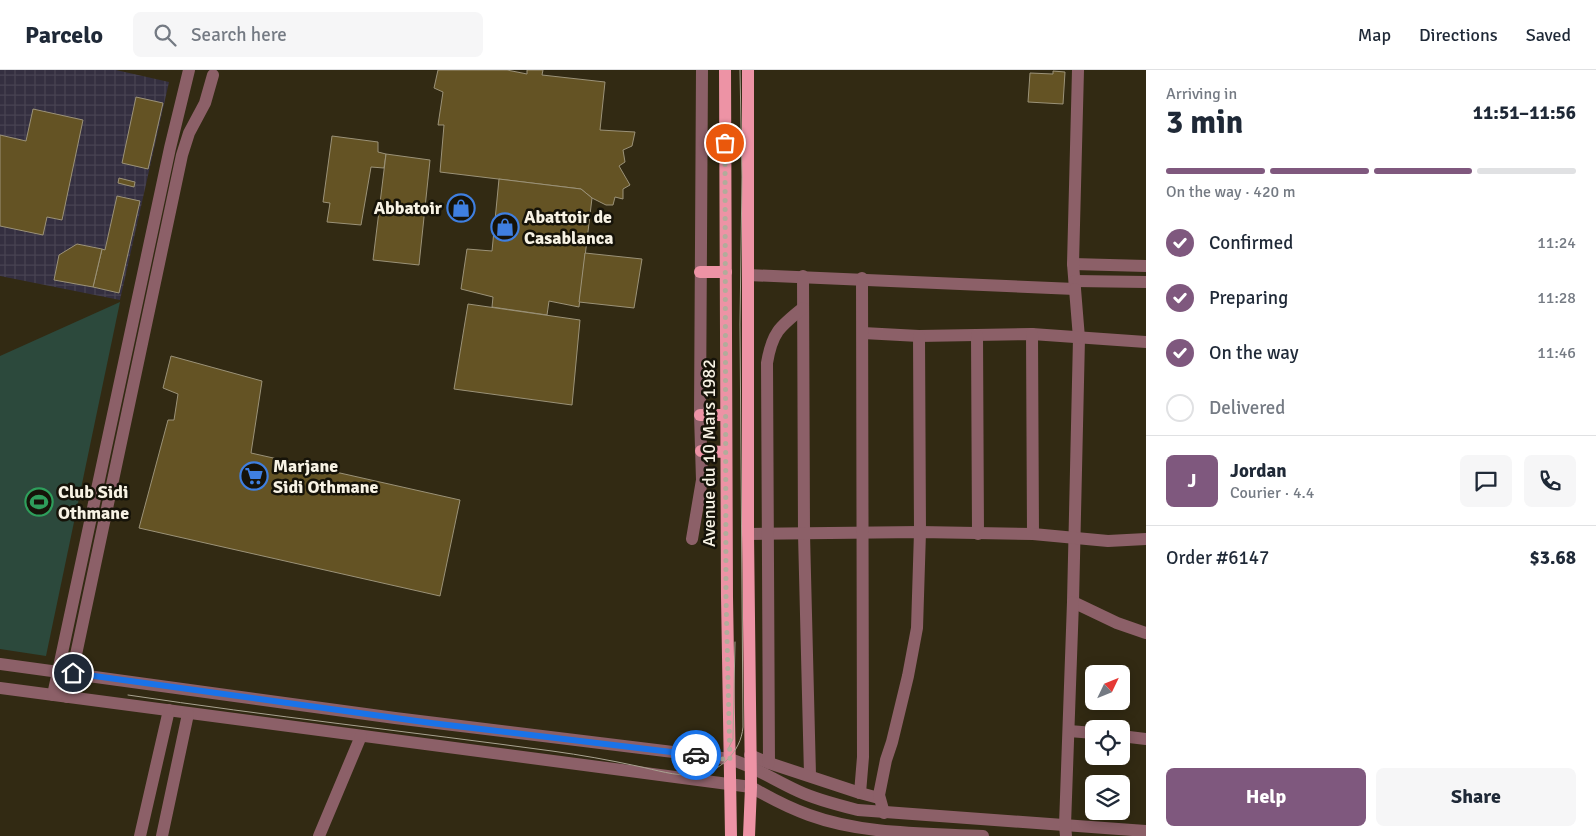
<!DOCTYPE html>
<html lang="en">
<head>
<meta charset="utf-8">
<style>
	body { margin:0; font-family:Signika,sans-serif; background:#f6f6f7; color:#1f2937; height:100vh; display:flex; flex-direction:column; font-size:19px; white-space:nowrap }
	* { box-sizing:border-box; margin:0 }
	p { font-size:16px; color:#747a83 }
	.icon { flex:none; width:28px; height:28px; fill:none; stroke:currentColor; stroke-width:2; stroke-linecap:round; stroke-linejoin:round }
	.map { position:relative; flex:1; overflow:hidden }
	.sheet { display:flex; flex-direction:column; background:#fff; width:450px }
	.sheet>* { flex:none }
	.needle { width:32px; rotate:47deg }
	.fabs { position:absolute; left:1085px; top:595px; display:grid; gap:10px }
	.fabs a { display:grid; place-items:center; width:45px; height:45px; border-radius:8px; background:#fff; box-shadow:0 2px 12px #0003; font-size:25px }
	.pin { position:absolute; display:grid; place-items:center; width:42px; height:42px; color:#fff; margin:-21px; border:2px solid #fff; border-radius:50%; box-shadow:0 1px 5px #0007 }
	.courier { position:absolute; display:grid; place-items:center; width:50px; height:50px; margin:-25px; border:4px solid #1a73e8; border-radius:50%; background:#fff; color:#222; box-shadow:0 1px 6px #0007 }
	.overview em { font-style:normal; font-weight:800 }
	.overview div { display:flex; flex-direction:column-reverse }
	.overview { display:flex; align-items:center; justify-content:space-between; height:85px; padding:0 20px }
	h1 { font-size:32px; font-weight:800; line-height:38px }
	.bar { display:grid; grid-template-columns:repeat(4,1fr); gap:8px 5px; align-content:center; height:60px; padding:0 20px }
	.bar i { height:6px; border-radius:4px; background:#e0e1e3 }
	.bar .selected { background:#7f587e }
	.bar p { grid-column:span 4 }
	.line { display:flex; align-items:center; gap:12px; padding:0 20px; border-top:1px solid #e0e1e3 }
	.line div { flex:1 }
	.round { display:grid; place-items:center; flex:none; width:52px; height:52px; border-radius:8px; background:#f6f6f7 }
	ol { padding:0 20px; list-style:none }
	li { display:flex; align-items:center; gap:15px; height:55px }
	li p { margin-inline-start:auto }
	li .icon { padding:5px; border-radius:50%; background:#7f587e; color:#fff; stroke-width:4 }
	li:last-child { color:#747a83 }
	li i { width:28px; height:28px; border:2px solid #e0e1e3; border-radius:50% }
	.action { display:flex; gap:10px; margin-top:auto; padding:10px 20px }
	.action a { flex:1; height:58px; border-radius:8px; background:#7f587e; color:#fff; font-size:20px; font-weight:800; line-height:58px; text-align:center }
	.action a+a { background:#f6f6f7; color:#1f2937 }
	header { display:flex; align-items:center; gap:30px; box-sizing:border-box; height:70px; padding:0 25px; background:#fff; border-bottom:1px solid #e0e1e3 }
	header strong { font-size:24px }
	nav { display:flex; gap:28px; margin-inline-start:auto; font-size:18px }
	.search { width:350px; height:45px; background:#f6f6f7; display:flex; align-items:center; gap:12px; box-sizing:border-box; padding:0 18px; border-radius:8px; color:#747a83; font-size:19px }
	main { display:flex; flex:1; min-height:0 }
	.map>svg:first-child { display:block }
	.industrial { fill:url(#industrial-grid) }
	.green { fill:#2c493c }
	.building { fill:#645324; stroke:#9b9278 }
	.lines { fill:none; stroke-linecap:round; stroke-linejoin:round }
	.minor { stroke:#8c6068; stroke-width:12 }
	.major { stroke:#ed93a5; stroke-width:12 }
	.tram { stroke:#a9a391; stroke-width:1 }
	.done { stroke:#b2ac9b; stroke-width:5; stroke-dasharray:0 9 }
	.route { stroke:#1a73e8; stroke-width:6 }
	.labels { text-anchor:middle; stroke-width:5; stroke-linejoin:round; paint-order:stroke }
	.poi-label { font-size:18px; font-weight:bold; fill:#f7f2e4; stroke:#161309; text-anchor:start }
	.street-label { font-size:18px; fill:#f7f2e4; stroke:#161309 }
</style>
</head>
<body>
<header>
<strong>Parcelo</strong>
<div class="search"><svg class="icon" aria-label="search" viewBox="0 0 24 24"><circle cx="10" cy="10" r="6"/><path d="M15 15l6 6"/></svg>Search here</div>
<nav><a>Map</a><a>Directions</a><a>Saved</a></nav>
</header>
<main>
<div class="map">
<svg width="1146" height="766" viewBox="0 0 1146 766">
	<defs>
		<pattern id="industrial-grid" width="8" height="8" patternUnits="userSpaceOnUse" patternTransform="scale(1.25)"><rect width="8" height="8" fill="#342f40"/><path d="M0 4h8M4 0v8" fill="none" stroke="#484352"/></pattern>
	</defs>
	<rect width="100%" height="100%" fill="#322a13"/>
	<path class="industrial" d="M0 0H116L169 12 120 230 0 206Z"/>
	<path class="green" d="M120 232 46 586 0 579V286Z"/>
	<g class="building">
		<path d="M438 0H507L527 4V0H543L542 5 605 12 600 60 635 62 632 76 623 80 625 92 619 96 630 115 623 119V129L615 127 613 135H606L592 128 581 119 440 102 444 55H438L443 22 434 18Z"/>
		<path d="M1053 1 1065 2 1063 34 1028 32 1030 3 1053 4Z"/>
		<path d="M136 27 163 33 148 99 122 93Z"/>
		<path d="M33 39 83 50 62 150 47 147 43 165 0 156V65L26 71Z"/>
		<path d="M332 66 378 72V82L386 84 384 98 371 97 361 155 327 152 330 133 323 132Z"/>
		<path d="M386 84 430 90 419 195 373 190Z"/>
		<path d="M119 108 135 112 134 117 118 113Z"/>
		<path d="M499 109 581 119 592 128 579 237 549 231 547 245 492 237 493 227 461 219 467 179 492 181Z"/>
		<path d="M117 126 140 131 119 223 93 217 102 179 105 180Z"/>
		<path d="M77 174 102 179 93 217 54 210 59 185Z"/>
		<path d="M585 183 642 189 634 238 579 232Z"/>
		<path d="M468 234 580 250 572 335 454 319Z"/>
		<path d="M171 286 262 311 251 383 460 430 440 526 139 458 168 350H174L178 324 163 318Z"/>
	</g>
	<g class="lines">
		<g class="minor">
			<path d="M1073 194 1146 196"/>
			<path d="M748 205 1075 219 1073 194 1078 0"/>
			<path d="M803 206 804 464 810 705"/>
			<path d="M1075 211 1146 212"/>
			<path d="M1075 219 1079 268 1073 532 1117 553 1146 563"/>
			<path d="M863 263 919 266 1032 264 1146 272"/>
			<path d="M1032 264 1033 464"/>
			<path d="M977 265 978 464"/>
			<path d="M748 464 920 462 1033 464 1108 471 1146 469"/>
			<path d="M692 469 702 410 700 345 702 0"/>
			<path d="M0 594 395 648 730 689C755 697 774 710 798 721 817 730 838 735 858 740L1146 761"/>
			<path d="M0 618 751 717C770 728 789 738 809 745 864 765 926 763 983 766"/>
			<path d="M53 625 170 78 189 0"/>
			<path d="M67 627 182 85 189 63 205 33 213 5"/>
			<path d="M1069 661 1094 663"/>
			<path d="M1121 666 1146 669"/>
			<path d="M750 685 769 693 860 723 875 727 879 725"/>
			<path d="M769 693 767 293C772 263 779 257 803 238"/>
			<path d="M860 723 863 687 862 208"/>
			<path d="M884 743 879 725 886 690 892 672 908 606 917 558 920 462 919 266"/>
			<path d="M140 766 169 640"/>
			<path d="M162 766 188 644"/>
			<path d="M319 766 361 666"/>
			<path d="M1066 766 1065 755 1073 532"/>
		</g>
		<g class="major">
			<path d="M725 0 727 527 731 766"/>
			<path d="M748 0V464L751 717 749 766"/>
			<path d="M700 202H726"/>
			<path d="M700 345H726"/>
			<path d="M701 381 726 382"/>
		</g>
		<g class="tram">
			<path d="M128 625C269 646 411 662 552 681 581 685 609 690 637 696 656 700 675 706 693 705 719 704 741 682 743 657L740 254 742 107 740 0"/>
			<path d="M728 679 733 669 735 572"/>
		</g>
	</g>
	<g class="lines">
		<path class="done" d="M696 685 730 690 726 527 725 73"/>
		<path class="route" d="M73 603 431 653 696 685"/>
	</g>
	<defs>
		<g id="shop-ring" transform="scale(1.4375)"><circle r="9.5" fill="#161309" stroke="#3f7fe0" stroke-width="1.5"/><path d="M-5-2.5h2.3a2.7 3.5 0 0 1 5.4 0H5L5.5 6h-11ZM-1.5-2.5h3a1.5 2.3 0 0 0-3 0Z" fill="#3f7fe0"/></g>
		<g id="supermarket-ring" transform="scale(1.4375)"><circle r="9.5" fill="#161309" stroke="#3f7fe0" stroke-width="1.5"/><path d="M-6-5.5h2.5l.6 2H6L4.5 2H-2.5L-4.4-4H-6ZM-1.5 3.2a1.3 1.3 0 1 0 .1 0ZM3 3.2a1.3 1.3 0 1 0 .1 0Z" fill="#3f7fe0"/></g>
		<g id="stadium-ring" transform="scale(1.4375)"><circle r="9.5" fill="#161309" stroke="#2e9e5b" stroke-width="1.5"/><path d="M0-5a6.5 5 0 1 0 0 10a6.5 5 0 1 0 0-10ZM-3.5-1.8h7v3.6h-7Z" fill="#2e9e5b"/></g>
	</defs>
	<g fill-rule="evenodd">
		<use href="#shop-ring" x="461" y="138"/>
		<use href="#shop-ring" x="505" y="157"/>
		<use href="#supermarket-ring" x="254" y="406"/>
		<use href="#stadium-ring" x="39" y="432"/>
	</g>
	<g class="labels">
		<g class="poi-label">
			<text x="442" y="144" text-anchor="end">Abbatoir</text>
			<text x="524" y="153">Abattoir de<tspan x="524" dy="21">Casablanca</tspan></text>
			<text x="273" y="402">Marjane<tspan x="273" dy="21">Sidi Othmane</tspan></text>
			<text x="58" y="428">Club Sidi<tspan x="58" dy="21">Othmane</tspan></text>
		</g>
		<g class="street-label">
			<text transform="translate(709 383) rotate(-90)" y="6">Avenue du 10 Mars 1982</text>
		</g>
	</g>
</svg>
<div class="fabs">
<a><svg class="needle" viewBox="-14 -14 28 28"><path d="M0-13l5 13h-10z" fill="#e53935"/><path d="M0 13l5-13h-10z" fill="#747a83"/></svg></a>
<a><svg class="icon" aria-label="locate" viewBox="0 0 24 24"><circle cx="12" cy="12" r="6"/><path d="M12 2v4M12 18v4M2 12h4M18 12h4"/></svg></a>
<a><svg class="icon" aria-label="layers" viewBox="0 0 24 24"><path d="M12 4l9 5-9 5-9-5zM3 14l9 5 9-5"/></svg></a>
</div>
<div class="pin" style="left:725px;top:73px;background:#ea580c"><svg class="icon" aria-label="bag" viewBox="0 0 24 24"><path d="M5 8h14l-1 12H6zM9 8a3 3 0 0 1 6 0"/></svg></div>
<div class="pin" style="left:73px;top:603px;background:#1f2937"><svg class="icon" aria-label="home" viewBox="0 0 24 24"><path d="M3 11l9-7 9 7M6 9v11h12V9"/></svg></div>
<div class="courier" style="left:696px;top:685px"><svg class="icon" aria-label="car" viewBox="0 0 24 24"><path d="M5 17H2v-5l4-1 3-4h7l3 4 3 1v5h-3M9 17h6M6 11h13"/><circle cx="7" cy="17" r="2"/><circle cx="17" cy="17" r="2"/></svg></div>
</div>
<section class="sheet">
<div class="overview"><div><h1>3 min</h1><p>Arriving in</p></div><em>11:51–11:56</em></div>
<div class="bar"><i class="selected"></i><i class="selected"></i><i class="selected"></i><i></i><p>On the way · 420 m</p></div>
<ol>
<li><svg class="icon" aria-label="check" viewBox="0 0 24 24"><path d="M5 12l5 5 9-10"/></svg>Confirmed<p>11:24</p></li>
<li><svg class="icon" aria-label="check" viewBox="0 0 24 24"><path d="M5 12l5 5 9-10"/></svg>Preparing<p>11:28</p></li>
<li><svg class="icon" aria-label="check" viewBox="0 0 24 24"><path d="M5 12l5 5 9-10"/></svg>On the way<p>11:46</p></li>
<li><i></i>Delivered</li>
</ol>
<div class="line" style="height:90px"><b class="round" style="background:#7f587e;color:#fff">J</b><div><b>Jordan</b><p>Courier · 4.4</p></div><a class="round"><svg class="icon" aria-label="chat" viewBox="0 0 24 24"><path d="M4 5h16v11H9l-5 4z"/></svg></a><a class="round"><svg class="icon" aria-label="phone" viewBox="0 0 24 24"><path d="M5 4h4l2 5-3 2q2 4 5 5l2-3 5 2v4C11 20 4 13 5 4z"/></svg></a></div>
<div class="line" style="height:65px"><div>Order #6147</div><b>$3.68</b></div>
<div class="action"><a>Help</a><a>Share</a></div>
</section>
</main>
</body>
</html>
